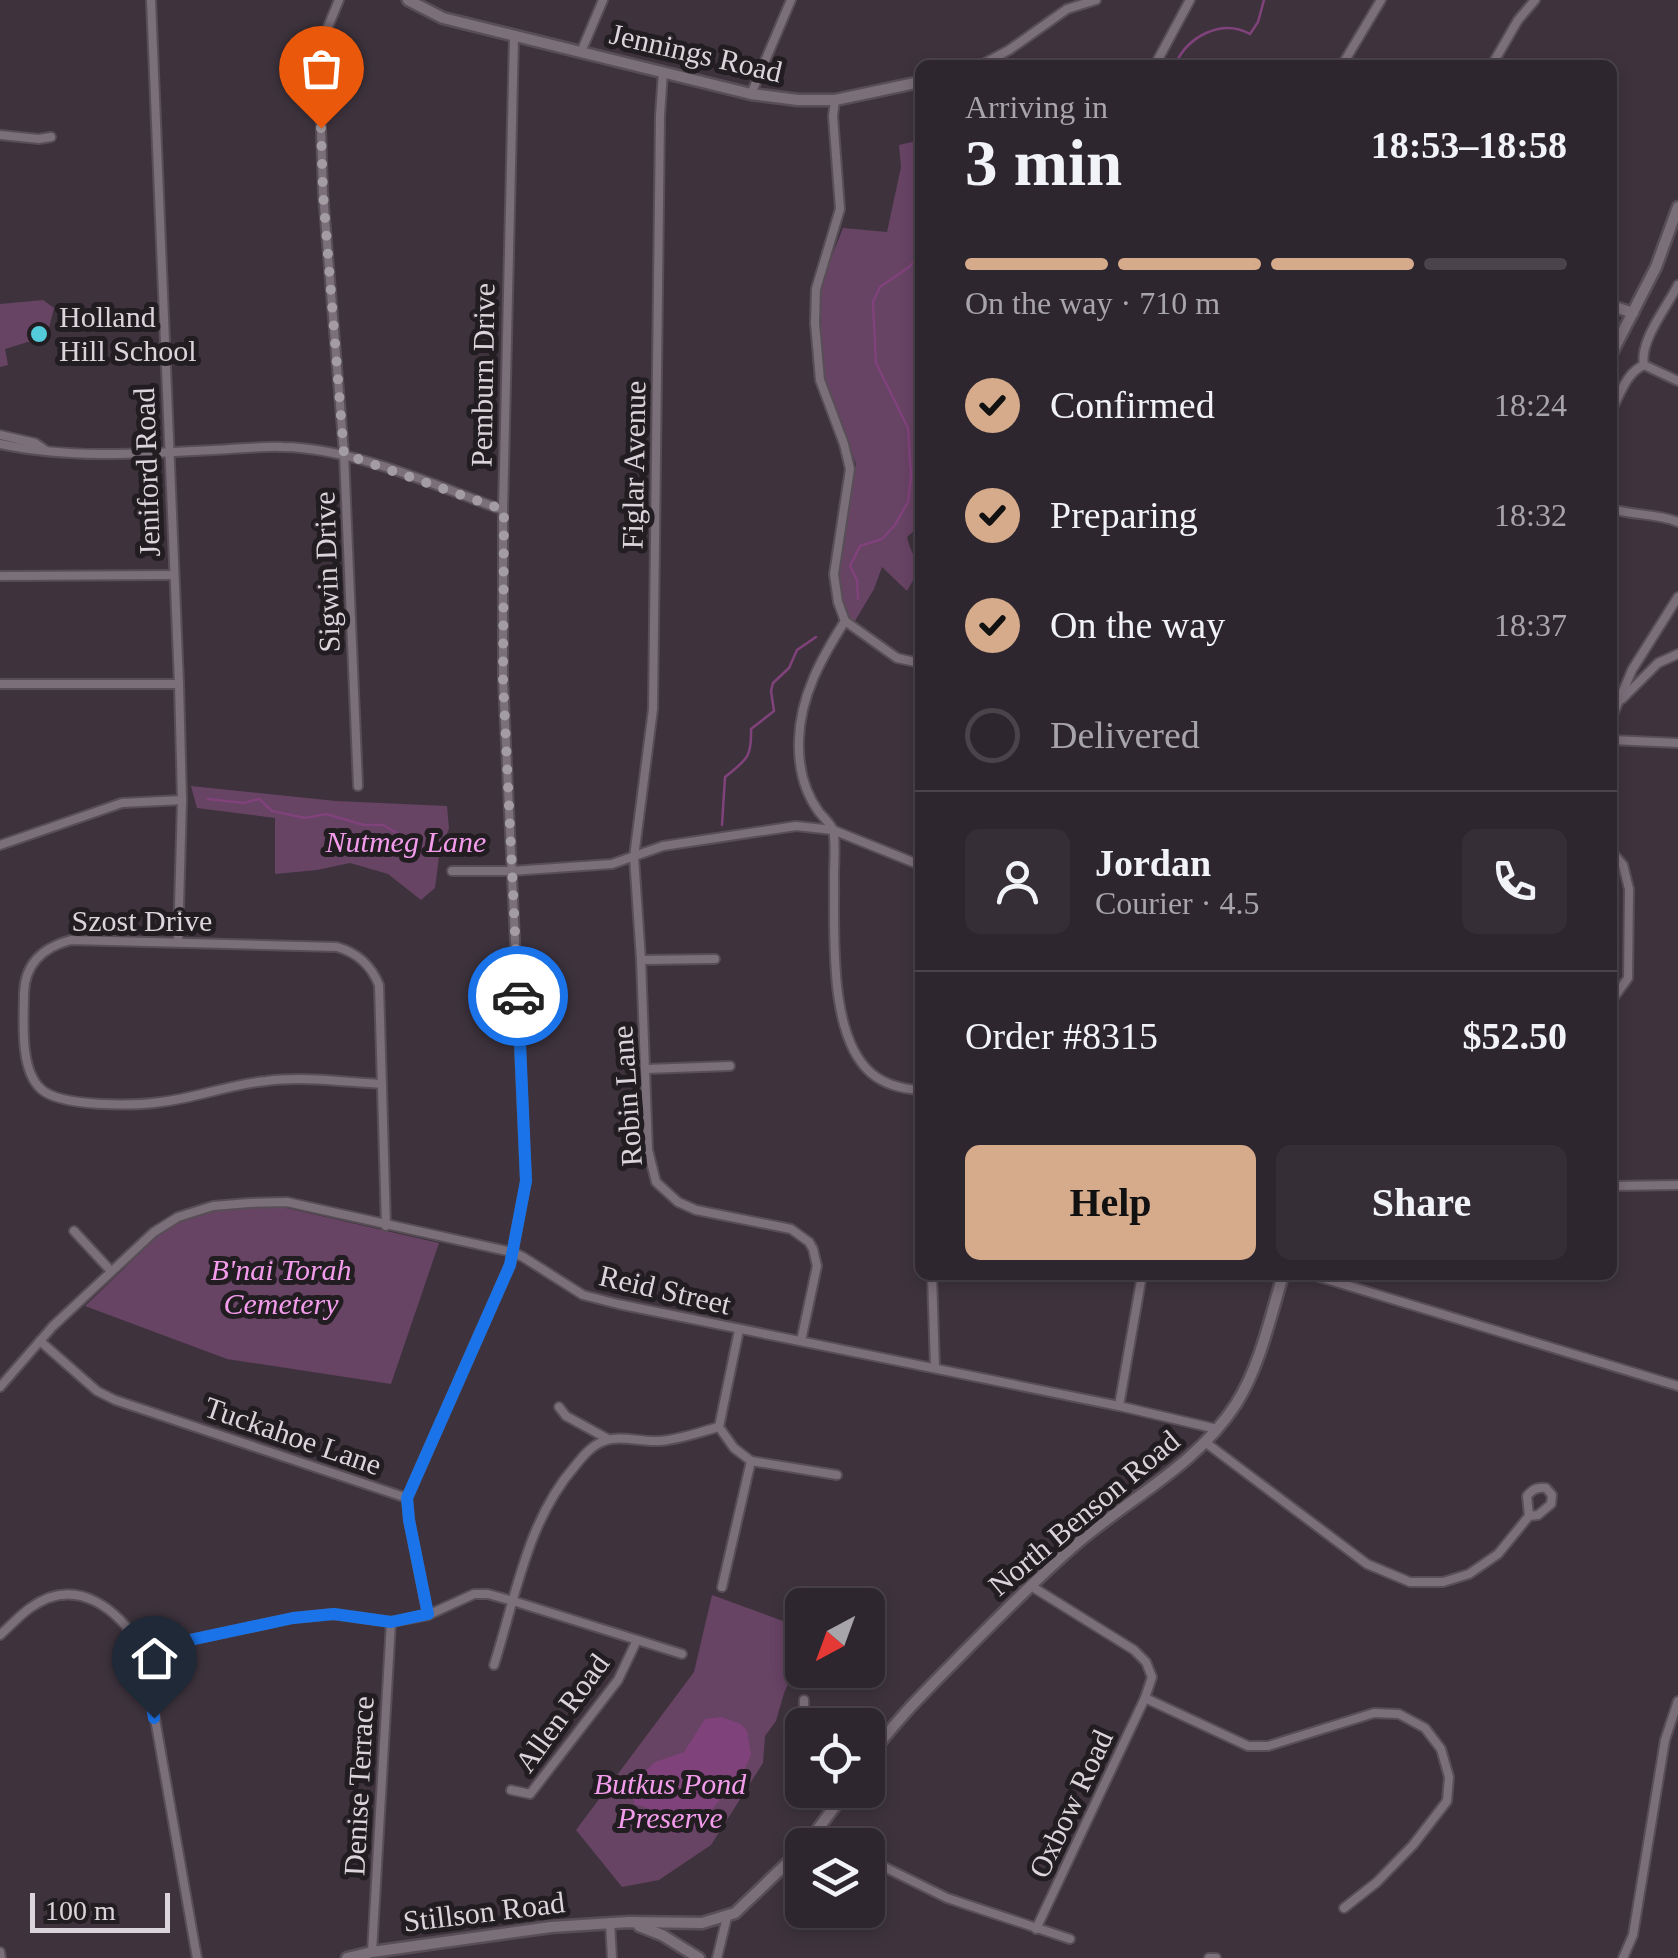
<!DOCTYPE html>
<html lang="en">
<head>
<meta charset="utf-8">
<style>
	body { margin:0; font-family:Georgia,serif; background:#362e36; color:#f1f3f6; height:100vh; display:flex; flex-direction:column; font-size:38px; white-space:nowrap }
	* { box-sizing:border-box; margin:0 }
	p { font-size:32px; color:#a7a5aa }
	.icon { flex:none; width:55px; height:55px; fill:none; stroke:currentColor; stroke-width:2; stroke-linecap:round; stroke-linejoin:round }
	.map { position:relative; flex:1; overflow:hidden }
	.panel { position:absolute; left:915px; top:60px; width:702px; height:1220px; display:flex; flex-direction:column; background:#2e262e; border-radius:15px; box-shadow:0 5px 15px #0003,0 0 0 2px #49434a }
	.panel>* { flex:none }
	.needle { width:65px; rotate:221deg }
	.controls { position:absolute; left:785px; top:1588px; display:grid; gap:20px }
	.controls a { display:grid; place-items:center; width:100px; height:100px; border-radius:15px; background:#2e262e; box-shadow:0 5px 15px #0003,0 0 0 2px #49434a; font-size:50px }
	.scale { position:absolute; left:30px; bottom:25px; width:140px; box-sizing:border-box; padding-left:10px; border:5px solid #dbd4da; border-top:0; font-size:28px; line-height:35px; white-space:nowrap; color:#dbd4da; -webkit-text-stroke:8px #221d21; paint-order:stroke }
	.pin { position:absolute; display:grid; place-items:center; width:85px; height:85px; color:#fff; margin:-102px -42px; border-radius:50% 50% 50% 0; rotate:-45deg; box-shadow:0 0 10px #0007 }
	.pin .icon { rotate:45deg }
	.courier { position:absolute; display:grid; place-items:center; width:100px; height:100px; margin:-50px; border:8px solid #1a73e8; border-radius:50%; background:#fff; color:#222; box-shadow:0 2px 12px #0007 }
	.overview em { font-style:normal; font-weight:700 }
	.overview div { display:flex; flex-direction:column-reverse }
	.overview { display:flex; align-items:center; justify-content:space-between; height:170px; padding:0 50px }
	h1 { font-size:65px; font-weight:700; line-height:75px }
	.bar { display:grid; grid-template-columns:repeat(4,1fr); gap:15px 10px; align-content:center; height:120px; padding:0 50px }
	.bar i { height:12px; border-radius:8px; background:#49434a }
	.bar .selected { background:#d6ab8b }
	.bar p { grid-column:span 4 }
	.line { display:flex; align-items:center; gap:25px; padding:0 50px; border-top:2px solid #49434a }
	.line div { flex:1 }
	.round { display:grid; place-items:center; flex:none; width:105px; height:105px; border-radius:15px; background:#362e36 }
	ol { padding:0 50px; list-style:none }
	li { display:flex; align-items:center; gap:30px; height:110px }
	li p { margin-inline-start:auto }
	li .icon { padding:10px; border-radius:50%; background:#d6ab8b; color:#111; stroke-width:4 }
	li:last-child { color:#a7a5aa }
	li i { width:55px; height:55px; border:5px solid #49434a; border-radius:50% }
	.action { display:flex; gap:20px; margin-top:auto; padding:20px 50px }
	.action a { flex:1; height:115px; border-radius:15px; background:#d6ab8b; color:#111; font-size:40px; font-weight:700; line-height:115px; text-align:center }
	.action a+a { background:#362e36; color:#f1f3f6 }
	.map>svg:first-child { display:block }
	.green { fill:#674364 }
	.water { fill:#80427b }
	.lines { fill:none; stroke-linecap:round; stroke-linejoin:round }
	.stream { stroke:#80427b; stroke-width:2.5 }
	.street-casing { stroke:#584f56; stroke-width:12 }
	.secondary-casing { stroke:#584f56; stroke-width:15 }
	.street { stroke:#7b6f7a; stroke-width:8 }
	.secondary { stroke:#7b6f7a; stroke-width:10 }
	.done { stroke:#a49ca3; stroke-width:10; stroke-dasharray:0 18 }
	.route { stroke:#1a73e8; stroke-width:12 }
	.poi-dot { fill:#53cbdb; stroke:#221d21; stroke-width:4 }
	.labels { text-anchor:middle; stroke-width:10; stroke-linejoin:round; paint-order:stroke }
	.street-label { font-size:30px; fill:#dbd4da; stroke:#221d21 }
	.poi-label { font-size:30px; fill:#dbd4da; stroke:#221d21; text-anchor:start }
	.park-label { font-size:30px; font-style:italic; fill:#f39cec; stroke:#221d21 }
</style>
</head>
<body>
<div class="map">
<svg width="1678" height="1958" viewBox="0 0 1678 1958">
	<rect width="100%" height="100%" fill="#3e333d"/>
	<g class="green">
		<path d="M920 140V526L907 537C915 570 928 556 907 591L882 567 874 589 852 626 844 618 838 576 844 518 856 464 823 377 819 324 820 286 843 228 887 232 901 167 899 145Z"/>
		<path d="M43 300 54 308 47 336 5 349 8 365 0 367V304Z"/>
		<path d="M191 786 336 801 447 806 449 828 439 857 435 888 421 900 388 874 350 863 317 870 275 874V818L197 808Z"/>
		<path d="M247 1208H286L439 1243 391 1384 227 1359 85 1306 166 1228 196 1213Z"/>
		<path d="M712 1595 802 1628 789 1682 784 1693 776 1721 765 1736 763 1763 711 1845 659 1880 622 1887 576 1830 694 1672Z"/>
	</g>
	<path class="water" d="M721 1717 741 1724 747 1731 751 1755 743 1773 696 1828 675 1834C665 1821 653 1806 635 1805L630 1790 631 1785 655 1762 684 1752 705 1719Z"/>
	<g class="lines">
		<g class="stream">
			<path d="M1175 65C1187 37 1221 18 1250 34L1258 22 1264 0"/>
			<path d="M858 599 857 580 850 566 860 546 882 539 895 525 908 502 911 477 908 428 876 363 873 302 880 287 909 267 920 255"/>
			<path d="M208 799 244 803 259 799 272 811 305 818 326 814 364 825H383L429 851 443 850"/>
			<path d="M722 825 725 777C746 760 752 758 751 729L774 711 771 691 773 683 789 668 797 650 816 637"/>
		</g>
		<g class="street-casing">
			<g id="street">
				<path d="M151 0 179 684 182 800 178 942"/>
				<path d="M339 0 325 34 319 63 323 193 344 454 358 786"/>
				<path d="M581 52 603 0"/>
				<path d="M1344 62 1381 0"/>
				<path d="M981 65 1009 50 1067 9 1096 0"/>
				<path d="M1155 65 1190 0"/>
				<path d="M1492 65 1518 20 1535 0"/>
				<path d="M663 72 660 116 653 709 634 857 641 960 648 1150 656 1182 678 1202 696 1210 791 1229 809 1242 813 1249 817 1266 801 1341"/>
				<path d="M751 94 791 0"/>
				<path d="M835 100 833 116 840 209 816 289 815 323 820 380 844 444 850 469 834 574 838 602 845 621C822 657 800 696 799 740 798 767 803 790 819 812 823 817 831 824 833 830 836 840 834 864 834 876 835 929 827 1035 871 1073 885 1085 902 1089 920 1090"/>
				<path d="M0 135 39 139 51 137"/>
				<path d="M1644 365C1639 341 1667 307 1678 285"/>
				<path d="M1644 365 1678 381"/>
				<path d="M1612 409C1621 393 1626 373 1644 365"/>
				<path d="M0 435 35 443 45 450"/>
				<path d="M0 444C70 459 142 454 214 450 237 449 260 446 283 447 354 448 436 486 503 510"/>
				<path d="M1612 509C1635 516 1656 513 1678 522"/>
				<path d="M0 576 174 575"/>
				<path d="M845 621 897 658 920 663"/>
				<path d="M0 684H179"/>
				<path d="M1622 699 1658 663 1678 654"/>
				<path d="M1612 717 1632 670 1678 597"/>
				<path d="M1612 740 1678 743"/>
				<path d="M0 845 122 803 182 800"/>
				<path d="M1612 852 1623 865 1629 889 1628 978 1612 1000"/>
				<path d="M452 871H512L612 864 663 846 796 826 833 830 920 865"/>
				<path d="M641 960 715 959"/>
				<path d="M646 1069 730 1066"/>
				<path d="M382 1084C344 1082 304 1076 266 1081 231 1084 196 1098 161 1102 133 1106 60 1107 41 1089 19 1069 24 1020 24 993 25 963 44 947 71 940L337 947C358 953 371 965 379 985L386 1226"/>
				<path d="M1612 1186 1678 1185"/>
				<path d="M74 1231 111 1271"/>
				<path d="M932 1275 935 1368"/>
				<path d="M1313 1275 1678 1386"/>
				<path d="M40 1341 97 1391 115 1400 407 1498"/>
				<path d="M0 1387 53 1326 154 1232 178 1217 213 1206 249 1203 287 1202 512 1252 523 1257 583 1295 618 1304 1119 1406 1217 1429"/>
				<path d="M1119 1406 1142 1275"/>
				<path d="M559 1407 566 1416 608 1439"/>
				<path d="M719 1427 734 1448 751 1461 722 1587"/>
				<path d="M719 1427 739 1330"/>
				<path d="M1205 1442 1367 1564 1410 1582H1443L1469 1574 1498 1554 1529 1516 1527 1496C1533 1489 1537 1487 1546 1488L1552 1495 1551 1504 1538 1515 1529 1516"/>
				<path d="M751 1461 837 1475"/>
				<path d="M1031 1586 1134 1650 1146 1662 1152 1677 1145 1698 1248 1746H1268L1374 1713 1399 1714 1425 1728 1441 1749 1449 1777 1447 1801 1413 1845 1377 1882 1344 1908"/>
				<path d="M428 1615 409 1520 407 1498 510 1265 526 1181 503 679V510L514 36"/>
				<path d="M0 1635C10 1626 19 1616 30 1608 77 1574 119 1610 143 1650L197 1958"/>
				<path d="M143 1650 293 1618 333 1614 391 1622 428 1615 474 1594H488L513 1601 682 1654"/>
				<path d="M494 1665C516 1596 527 1521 575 1466 583 1456 592 1445 604 1441 620 1435 641 1442 658 1441 679 1440 699 1432 719 1427"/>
				<path d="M804 1700V1715L808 1725"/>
				<path d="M511 1790 530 1794 618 1680 637 1640"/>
				<path d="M816 1834 839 1845"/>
				<path d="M868 1859 947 1898 1070 1939"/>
				<path d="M610 1922 612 1958"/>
				<path d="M1036 1929 1145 1698"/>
				<path d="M0 1952 1 1958"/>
				<path d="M372 1952 391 1622"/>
				<path d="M717 1958 727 1917"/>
				<path d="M1209 1958H1216"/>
				<path d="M1623 1958 1633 1935 1665 1740 1678 1701"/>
			</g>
		</g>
		<g class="secondary-casing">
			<g id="secondary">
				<path d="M408 0 443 18 751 94 798 100H835L920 82"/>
				<path d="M1612 306 1633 313"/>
				<path d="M1612 353 1656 267 1678 207"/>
				<path d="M868 1759C896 1719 931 1686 965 1651 1001 1615 1037 1578 1075 1545 1129 1498 1196 1466 1236 1404 1260 1366 1270 1318 1283 1275"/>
				<path d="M806 1845 847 1790"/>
				<path d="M639 1926 662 1935 699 1958"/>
				<path d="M347 1958 372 1952 551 1927 629 1922 702 1923 735 1913 802 1849"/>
			</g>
		</g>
		<use href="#street" class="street"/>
		<use href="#secondary" class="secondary"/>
	</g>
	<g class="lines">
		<path class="done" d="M321 128 323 193 344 454 504 510 503 679 518 996"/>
		<path class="route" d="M154 1718 143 1650 293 1618 334 1614 391 1622 428 1614 409 1520 407 1498 510 1265 526 1181 518 996"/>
	</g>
	<circle class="poi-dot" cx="39" cy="334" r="10"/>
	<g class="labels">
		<g class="street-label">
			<text transform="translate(696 53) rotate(13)" y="10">Jennings Road</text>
			<text transform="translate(483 375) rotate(-89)" y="10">Pemburn Drive</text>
			<text transform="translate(634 465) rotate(-89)" y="10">Figlar Avenue</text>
			<text transform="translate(147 472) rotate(-92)" y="10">Jeniford Road</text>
			<text transform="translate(327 572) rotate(-92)" y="10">Sigwin Drive</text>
			<text x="142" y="931">Szost Drive</text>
			<text transform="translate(627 1096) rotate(-94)" y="10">Robin Lane</text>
			<text transform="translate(665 1290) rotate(13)" y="10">Reid Street</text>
			<text transform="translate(293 1436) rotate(19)" y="10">Tuckahoe Lane</text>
			<text transform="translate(1084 1513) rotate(-40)" y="10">North Benson Road</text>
			<text transform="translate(562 1713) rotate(-54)" y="10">Allen Road</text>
			<text transform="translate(359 1786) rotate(-87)" y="10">Denise Terrace</text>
			<text transform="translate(1071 1804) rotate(-65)" y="10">Oxbow Road</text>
			<text transform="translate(484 1912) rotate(-7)" y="10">Stillson Road</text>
		</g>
		<g class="poi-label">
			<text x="59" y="327">Holland<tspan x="59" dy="34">Hill School</tspan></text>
		</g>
		<g class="park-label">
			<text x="406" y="852">Nutmeg Lane</text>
			<text x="281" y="1280">B'nai Torah<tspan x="281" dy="34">Cemetery</tspan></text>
			<text x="670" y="1794">Butkus Pond<tspan x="670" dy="34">Preserve</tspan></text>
		</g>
	</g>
</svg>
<div class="controls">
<a><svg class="needle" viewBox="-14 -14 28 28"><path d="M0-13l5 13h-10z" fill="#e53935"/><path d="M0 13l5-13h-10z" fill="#a7a5aa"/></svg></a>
<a><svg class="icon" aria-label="locate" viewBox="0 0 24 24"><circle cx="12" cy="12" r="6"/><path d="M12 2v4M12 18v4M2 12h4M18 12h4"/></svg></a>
<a><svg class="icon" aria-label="layers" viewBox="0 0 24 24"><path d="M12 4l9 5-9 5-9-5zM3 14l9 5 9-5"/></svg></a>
</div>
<div class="scale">100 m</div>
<div class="pin" style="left:321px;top:128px;background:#ea580c"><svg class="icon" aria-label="bag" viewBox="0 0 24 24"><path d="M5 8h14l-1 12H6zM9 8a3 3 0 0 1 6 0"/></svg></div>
<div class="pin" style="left:154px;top:1718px;background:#1f2937"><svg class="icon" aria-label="home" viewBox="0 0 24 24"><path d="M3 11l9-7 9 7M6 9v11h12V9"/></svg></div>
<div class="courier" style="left:518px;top:996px"><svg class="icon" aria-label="car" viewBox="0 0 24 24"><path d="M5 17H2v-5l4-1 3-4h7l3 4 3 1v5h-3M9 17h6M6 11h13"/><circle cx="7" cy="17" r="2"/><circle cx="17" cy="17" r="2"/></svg></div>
<section class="panel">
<div class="overview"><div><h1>3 min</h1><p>Arriving in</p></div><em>18:53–18:58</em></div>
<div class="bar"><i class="selected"></i><i class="selected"></i><i class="selected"></i><i></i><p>On the way · 710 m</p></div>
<ol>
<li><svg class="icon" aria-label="check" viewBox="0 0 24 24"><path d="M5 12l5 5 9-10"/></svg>Confirmed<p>18:24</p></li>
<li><svg class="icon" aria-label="check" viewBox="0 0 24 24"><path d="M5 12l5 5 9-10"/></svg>Preparing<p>18:32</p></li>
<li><svg class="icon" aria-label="check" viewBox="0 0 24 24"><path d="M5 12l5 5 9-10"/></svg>On the way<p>18:37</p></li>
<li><i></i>Delivered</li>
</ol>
<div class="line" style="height:180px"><a class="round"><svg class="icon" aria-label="person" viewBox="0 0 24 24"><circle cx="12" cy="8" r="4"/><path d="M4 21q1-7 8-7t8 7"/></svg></a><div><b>Jordan</b><p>Courier · 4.5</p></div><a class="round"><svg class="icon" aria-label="phone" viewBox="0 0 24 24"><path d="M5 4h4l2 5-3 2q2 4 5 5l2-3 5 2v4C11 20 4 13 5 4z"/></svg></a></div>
<div class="line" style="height:130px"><div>Order #8315</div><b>$52.50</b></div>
<div class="action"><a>Help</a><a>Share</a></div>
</section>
</div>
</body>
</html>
